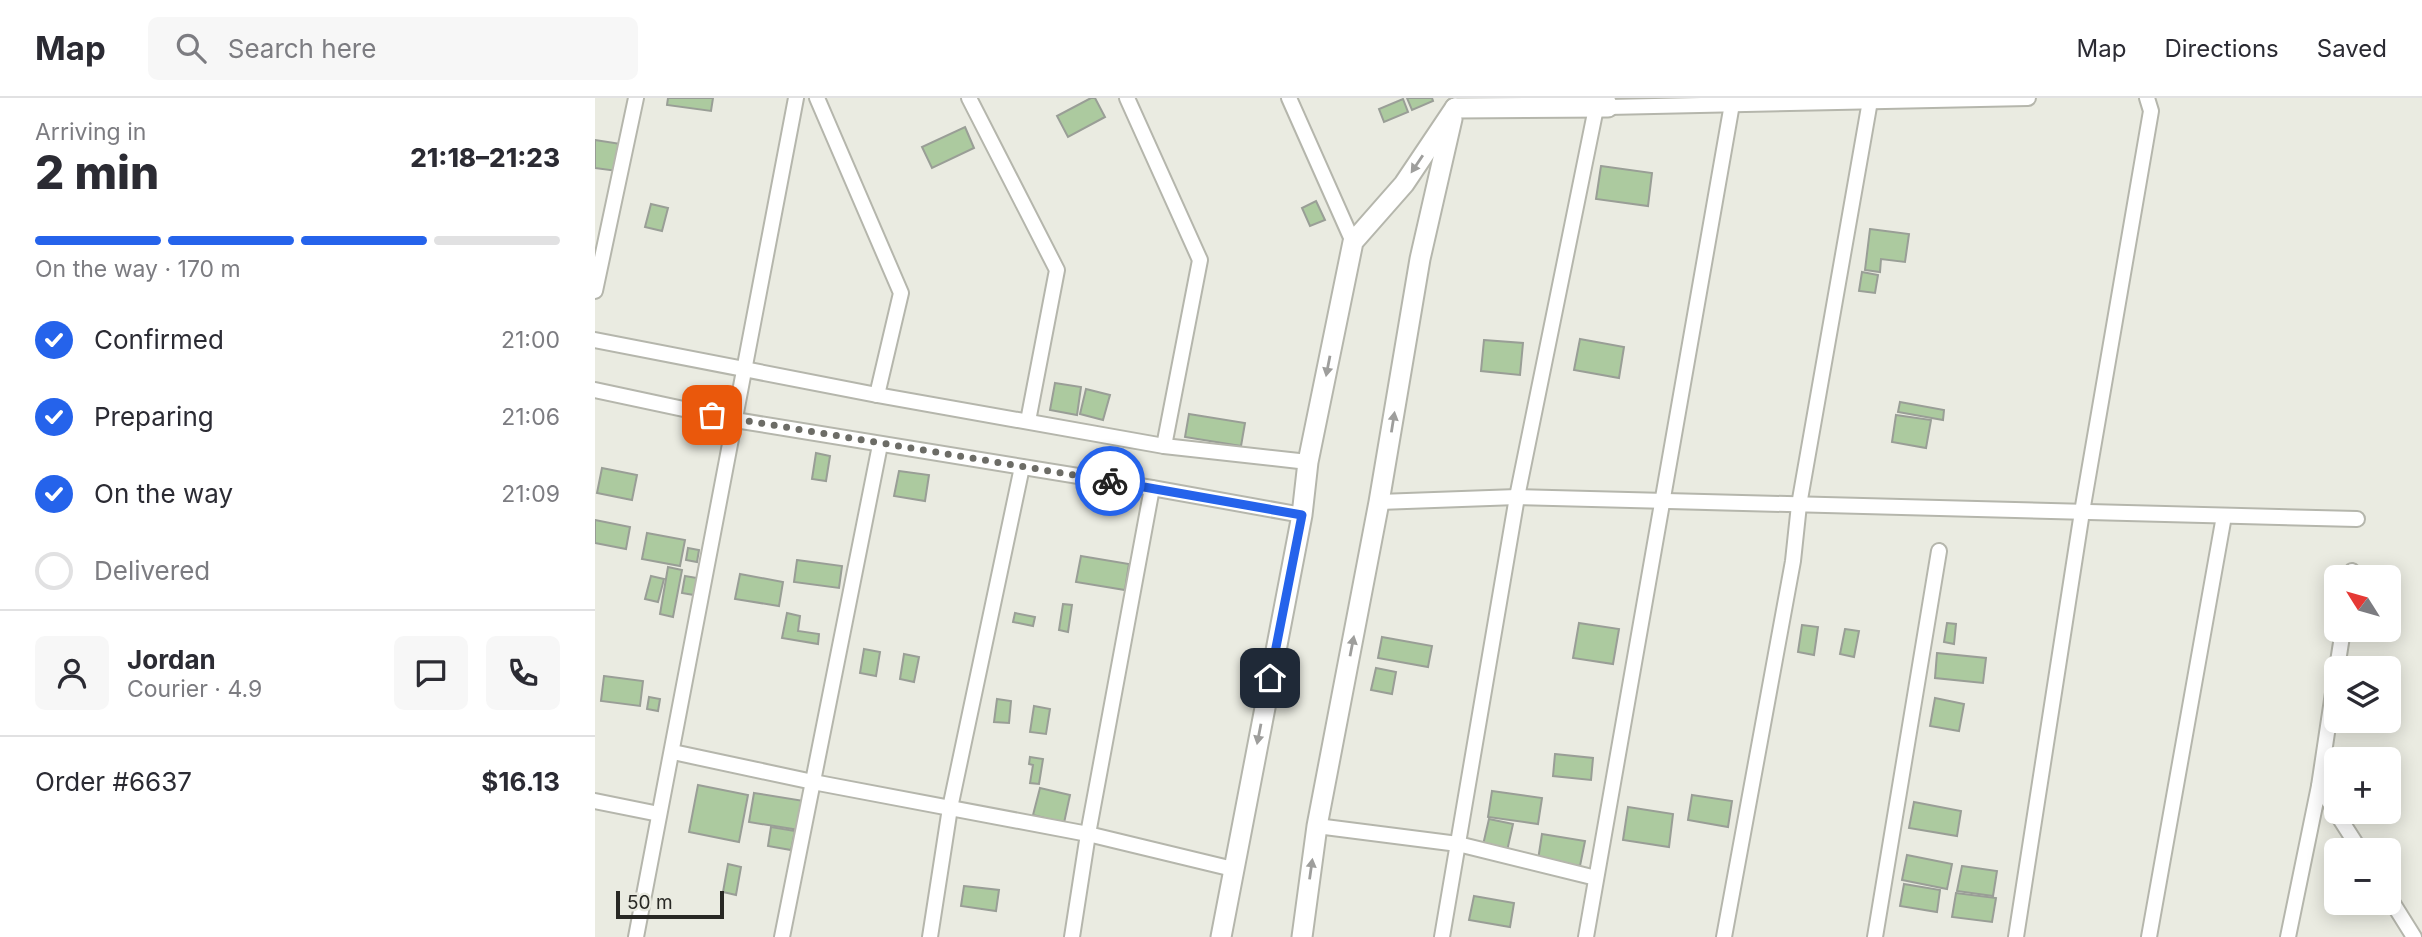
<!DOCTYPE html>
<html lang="en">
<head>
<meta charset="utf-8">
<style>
	body { margin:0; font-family:Inter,sans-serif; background:#f7f7f7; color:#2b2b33; height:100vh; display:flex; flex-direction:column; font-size:26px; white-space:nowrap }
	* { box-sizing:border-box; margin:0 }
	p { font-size:23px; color:#7c7c81 }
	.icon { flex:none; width:38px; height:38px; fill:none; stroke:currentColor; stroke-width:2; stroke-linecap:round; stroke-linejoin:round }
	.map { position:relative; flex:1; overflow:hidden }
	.side { display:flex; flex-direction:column; background:#fff; width:595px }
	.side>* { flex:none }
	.needle { width:46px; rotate:307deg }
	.tools { position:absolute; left:1729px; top:467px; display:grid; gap:14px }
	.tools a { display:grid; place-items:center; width:77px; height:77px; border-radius:10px; background:#fff; box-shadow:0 4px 18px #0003; font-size:35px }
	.scale { position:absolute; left:21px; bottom:18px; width:108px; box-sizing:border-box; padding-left:7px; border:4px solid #282824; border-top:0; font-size:19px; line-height:24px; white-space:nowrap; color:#282824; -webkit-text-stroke:5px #eaebe1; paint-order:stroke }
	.pin { position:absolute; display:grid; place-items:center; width:60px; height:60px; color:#fff; margin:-30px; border-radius:14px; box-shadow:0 4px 10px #0006 }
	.courier { position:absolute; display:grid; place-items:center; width:70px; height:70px; margin:-35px; border:5px solid #2563eb; border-radius:50%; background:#fff; color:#222; box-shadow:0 2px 9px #0007 }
	.summary em { font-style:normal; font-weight:800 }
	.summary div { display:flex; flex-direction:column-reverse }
	.summary { display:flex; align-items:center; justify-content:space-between; height:119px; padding:0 35px }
	h1 { font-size:46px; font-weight:800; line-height:52px }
	.bar { display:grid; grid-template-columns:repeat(4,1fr); gap:10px 7px; align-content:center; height:84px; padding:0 35px }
	.bar i { height:9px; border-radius:5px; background:#e1e1e2 }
	.bar .current { background:#2563eb }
	.bar p { grid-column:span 4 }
	.line { display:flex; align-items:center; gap:18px; padding:0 35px; border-top:2px solid #e1e1e2 }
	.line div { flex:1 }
	.round { display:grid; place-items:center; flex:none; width:74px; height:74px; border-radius:10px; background:#f7f7f7 }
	ol { padding:0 35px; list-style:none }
	li { display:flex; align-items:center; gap:21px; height:77px }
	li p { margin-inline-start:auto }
	li .icon { padding:7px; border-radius:50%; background:#2563eb; color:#fff; stroke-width:4 }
	li:last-child { color:#7c7c81 }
	li i { width:38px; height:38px; border:4px solid #e1e1e2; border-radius:50% }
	header { display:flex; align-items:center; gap:42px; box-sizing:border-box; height:98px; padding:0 35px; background:#fff; border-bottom:2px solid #e1e1e2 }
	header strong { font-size:33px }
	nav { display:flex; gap:38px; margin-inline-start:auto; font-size:24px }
	.search { width:490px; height:63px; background:#f7f7f7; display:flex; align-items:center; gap:18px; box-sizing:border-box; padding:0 24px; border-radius:10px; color:#7c7c81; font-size:26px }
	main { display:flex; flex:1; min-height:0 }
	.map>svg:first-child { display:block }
	.building { fill:#acca9f; stroke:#999e96; stroke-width:2 }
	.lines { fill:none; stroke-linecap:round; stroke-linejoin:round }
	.street-casing { stroke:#b5b6ac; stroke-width:18 }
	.secondary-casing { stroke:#b5b6ac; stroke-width:23 }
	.street { stroke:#fff; stroke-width:14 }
	.secondary { stroke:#fff; stroke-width:19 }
	.oneway { fill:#9e9e9c }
	.done { stroke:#6c6c66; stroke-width:7; stroke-dasharray:0 12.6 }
	.route { stroke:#2563eb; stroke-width:9 }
</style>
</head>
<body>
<header>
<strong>Map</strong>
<div class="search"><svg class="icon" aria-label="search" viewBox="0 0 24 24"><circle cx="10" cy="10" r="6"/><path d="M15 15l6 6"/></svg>Search here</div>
<nav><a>Map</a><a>Directions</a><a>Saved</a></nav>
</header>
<main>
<section class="side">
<div class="summary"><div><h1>2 min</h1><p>Arriving in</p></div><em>21:18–21:23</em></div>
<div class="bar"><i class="current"></i><i class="current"></i><i class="current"></i><i></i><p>On the way · 170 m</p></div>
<ol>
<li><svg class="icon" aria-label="check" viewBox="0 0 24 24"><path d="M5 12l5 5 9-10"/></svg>Confirmed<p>21:00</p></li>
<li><svg class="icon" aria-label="check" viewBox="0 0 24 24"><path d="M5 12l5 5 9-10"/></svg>Preparing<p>21:06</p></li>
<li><svg class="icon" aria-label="check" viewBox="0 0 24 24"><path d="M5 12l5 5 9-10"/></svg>On the way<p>21:09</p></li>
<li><i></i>Delivered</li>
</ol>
<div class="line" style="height:126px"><a class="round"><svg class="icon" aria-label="person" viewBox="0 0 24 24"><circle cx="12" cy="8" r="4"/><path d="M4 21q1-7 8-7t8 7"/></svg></a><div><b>Jordan</b><p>Courier · 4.9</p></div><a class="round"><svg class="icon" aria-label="chat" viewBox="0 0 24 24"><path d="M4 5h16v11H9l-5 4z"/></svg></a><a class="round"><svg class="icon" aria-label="phone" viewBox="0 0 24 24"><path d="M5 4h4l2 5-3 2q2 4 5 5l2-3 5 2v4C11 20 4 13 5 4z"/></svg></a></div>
<div class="line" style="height:91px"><div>Order #6637</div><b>$16.13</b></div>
</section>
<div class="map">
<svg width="1827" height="839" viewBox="0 0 1827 839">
	<rect width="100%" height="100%" fill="#eaebe1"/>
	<g class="building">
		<path d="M73 0H118L116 13 72 7Z"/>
		<path d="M496 0H500L510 19 473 39 462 18Z"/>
		<path d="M812 0H837L838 3 817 12Z"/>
		<path d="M808 1 813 14 789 24 784 11Z"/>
		<path d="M370 29 379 50 337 70 327 49Z"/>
		<path d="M0 42 26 46 22 73 0 70Z"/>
		<path d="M1006 68 1057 75 1053 108 1001 101Z"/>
		<path d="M721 103 730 122 715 128 707 110Z"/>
		<path d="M56 106 73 110 67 133 50 129Z"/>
		<path d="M1275 131 1314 136 1310 164 1286 161 1285 174 1270 172Z"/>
		<path d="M1267 174 1283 177 1280 195 1264 193Z"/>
		<path d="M985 241 1029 249 1024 280 979 272Z"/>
		<path d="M889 242 928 245 925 277 886 273Z"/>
		<path d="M460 285 486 289 482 317 455 312Z"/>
		<path d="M491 291 515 297 508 322 485 316Z"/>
		<path d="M1305 304 1349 312 1348 322 1303 314Z"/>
		<path d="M594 316 650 325 646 348 590 339Z"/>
		<path d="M1301 317 1336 322 1331 350 1297 344Z"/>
		<path d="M221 355 235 358 231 383 217 381Z"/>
		<path d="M7 370 42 377 37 402 2 395Z"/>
		<path d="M304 373 334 377 330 403 299 398Z"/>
		<path d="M0 422 35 429 31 451 0 445Z"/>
		<path d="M52 435 90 442 85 468 47 461Z"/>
		<path d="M93 450 104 452 102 464 91 462Z"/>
		<path d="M486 458 534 466 530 492 481 484Z"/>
		<path d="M202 462 247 468 244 490 199 484Z"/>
		<path d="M73 469 87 472 78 519 65 516Z"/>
		<path d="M145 476 188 484 184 508 140 501Z"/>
		<path d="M56 478 69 481 63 504 50 501Z"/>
		<path d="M90 478 102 480 99 497 87 495Z"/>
		<path d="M468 506 477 507 473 534 464 532Z"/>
		<path d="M192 515 205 518 203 533 224 536 223 546 187 540Z"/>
		<path d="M420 515 440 519 438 528 418 524Z"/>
		<path d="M984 525 1024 531 1018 566 978 560Z"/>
		<path d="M1352 525 1361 526 1359 546 1349 544Z"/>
		<path d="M1207 527 1223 529 1219 557 1203 554Z"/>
		<path d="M1250 531 1264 533 1259 559 1245 556Z"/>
		<path d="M787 539 837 548 833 569 783 560Z"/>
		<path d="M269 551 285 554 281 578 265 575Z"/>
		<path d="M1342 555 1391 560 1388 585 1340 580Z"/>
		<path d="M309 556 324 559 319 584 305 581Z"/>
		<path d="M781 570 801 574 797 596 776 592Z"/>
		<path d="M9 578 48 583 45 608 6 603Z"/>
		<path d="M54 599 65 601 63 613 52 611Z"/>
		<path d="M1340 600 1369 606 1364 633 1335 628Z"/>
		<path d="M402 601 416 603 414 625 399 624Z"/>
		<path d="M439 608 455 611 451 636 435 634Z"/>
		<path d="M960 656 998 660 996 682 958 678Z"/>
		<path d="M435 659 448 661 444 686 435 685 438 667 434 666Z"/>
		<path d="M103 687 153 697 144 744 94 734Z"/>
		<path d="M445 690 475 697 469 725 438 717Z"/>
		<path d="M897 693 947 700 943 726 893 719Z"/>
		<path d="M159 695 209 703 204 732 154 724Z"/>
		<path d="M1097 697 1137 703 1133 729 1093 722Z"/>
		<path d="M1319 704 1366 713 1362 738 1314 730Z"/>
		<path d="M1033 709 1078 716 1074 749 1028 742Z"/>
		<path d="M894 721 918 726 912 753 888 747Z"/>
		<path d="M176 729 200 733 196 752 173 748Z"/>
		<path d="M947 736 990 743 985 768 943 762Z"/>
		<path d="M1312 757 1357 766 1352 791 1307 782Z"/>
		<path d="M133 766 146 769 141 797 128 794Z"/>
		<path d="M1367 768 1402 773 1398 798 1362 793Z"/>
		<path d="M1309 786 1345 792 1342 814 1305 808Z"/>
		<path d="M369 788 404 792 401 813 366 808Z"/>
		<path d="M1361 795 1401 800 1397 824 1357 819Z"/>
		<path d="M879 798 919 805 915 829 874 822Z"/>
	</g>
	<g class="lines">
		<g class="street-casing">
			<g id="street">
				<path d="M222 0 306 195 282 297"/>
				<path d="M374 0 462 172 433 323"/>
				<path d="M532 0 605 162 569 348"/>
				<path d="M694 0 758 144"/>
				<path d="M1013 9 1433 0"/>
				<path d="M0 193 41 0"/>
				<path d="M0 242 282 297 569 348 713 364"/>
				<path d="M0 292 140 322 557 390 707 417"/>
				<path d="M784 404 922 399 1762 421"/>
				<path d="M1756 480 1757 473"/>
				<path d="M1742 570 1748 532"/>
				<path d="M78 654 218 684 493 736 638 771"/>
				<path d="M1724 688 1765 752"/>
				<path d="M0 703 64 716"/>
				<path d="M722 728 863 746 1001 780"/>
				<path d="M1794 799 1819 839"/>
				<path d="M41 839 201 0"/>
				<path d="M187 839 285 347"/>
				<path d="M335 839 355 710 427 369"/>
				<path d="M477 839 493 736 557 390"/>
				<path d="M847 839 922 399 1001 10"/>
				<path d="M991 839 1137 6"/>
				<path d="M1129 839 1198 463 1204 407 1275 3"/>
				<path d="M1280 839 1344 453"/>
				<path d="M1421 839 1487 414 1556 13 1552 0"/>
				<path d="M1554 839 1629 418"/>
				<path d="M1693 839 1724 688 1741 575"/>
			</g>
		</g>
		<g class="secondary-casing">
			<g id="secondary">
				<path d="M860 10 1013 9 1009 0"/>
				<path d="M626 839 707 417 713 364 758 144 809 86 860 10"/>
				<path d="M707 839 722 728 784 404 825 161 857 21"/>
			</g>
		</g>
		<use href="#street" class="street"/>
		<use href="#secondary" class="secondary"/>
	</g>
	<defs><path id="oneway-solid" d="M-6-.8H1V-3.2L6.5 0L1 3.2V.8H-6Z" transform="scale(1.75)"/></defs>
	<g class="oneway">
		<use href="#oneway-solid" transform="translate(822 66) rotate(124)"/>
		<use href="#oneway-solid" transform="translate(733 268) rotate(101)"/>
		<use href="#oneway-solid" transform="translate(798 324) rotate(-81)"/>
		<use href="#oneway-solid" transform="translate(757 548) rotate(-79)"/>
		<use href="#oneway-solid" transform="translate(664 636) rotate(101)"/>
		<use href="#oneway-solid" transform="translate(716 771) rotate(-82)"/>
	</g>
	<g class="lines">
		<path class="done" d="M117 317 515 383"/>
		<path class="route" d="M515 383 707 417 675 580"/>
	</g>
</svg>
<div class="tools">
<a><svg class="needle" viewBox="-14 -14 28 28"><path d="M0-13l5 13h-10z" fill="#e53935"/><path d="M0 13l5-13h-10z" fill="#7c7c81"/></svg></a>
<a><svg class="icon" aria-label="layers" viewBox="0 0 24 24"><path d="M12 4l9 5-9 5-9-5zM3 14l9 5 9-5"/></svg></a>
<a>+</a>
<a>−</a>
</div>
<div class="scale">50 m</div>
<div class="pin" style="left:117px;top:317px;background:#ea580c"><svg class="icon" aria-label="bag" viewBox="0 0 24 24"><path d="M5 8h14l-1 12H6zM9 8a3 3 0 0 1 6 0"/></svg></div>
<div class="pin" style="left:675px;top:580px;background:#1f2937"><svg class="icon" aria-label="home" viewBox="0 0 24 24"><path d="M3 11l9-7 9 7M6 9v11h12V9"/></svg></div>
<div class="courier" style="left:515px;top:383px"><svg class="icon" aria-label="bike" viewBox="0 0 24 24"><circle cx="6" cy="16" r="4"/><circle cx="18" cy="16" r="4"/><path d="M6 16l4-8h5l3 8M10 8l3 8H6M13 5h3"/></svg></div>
</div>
</main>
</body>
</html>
